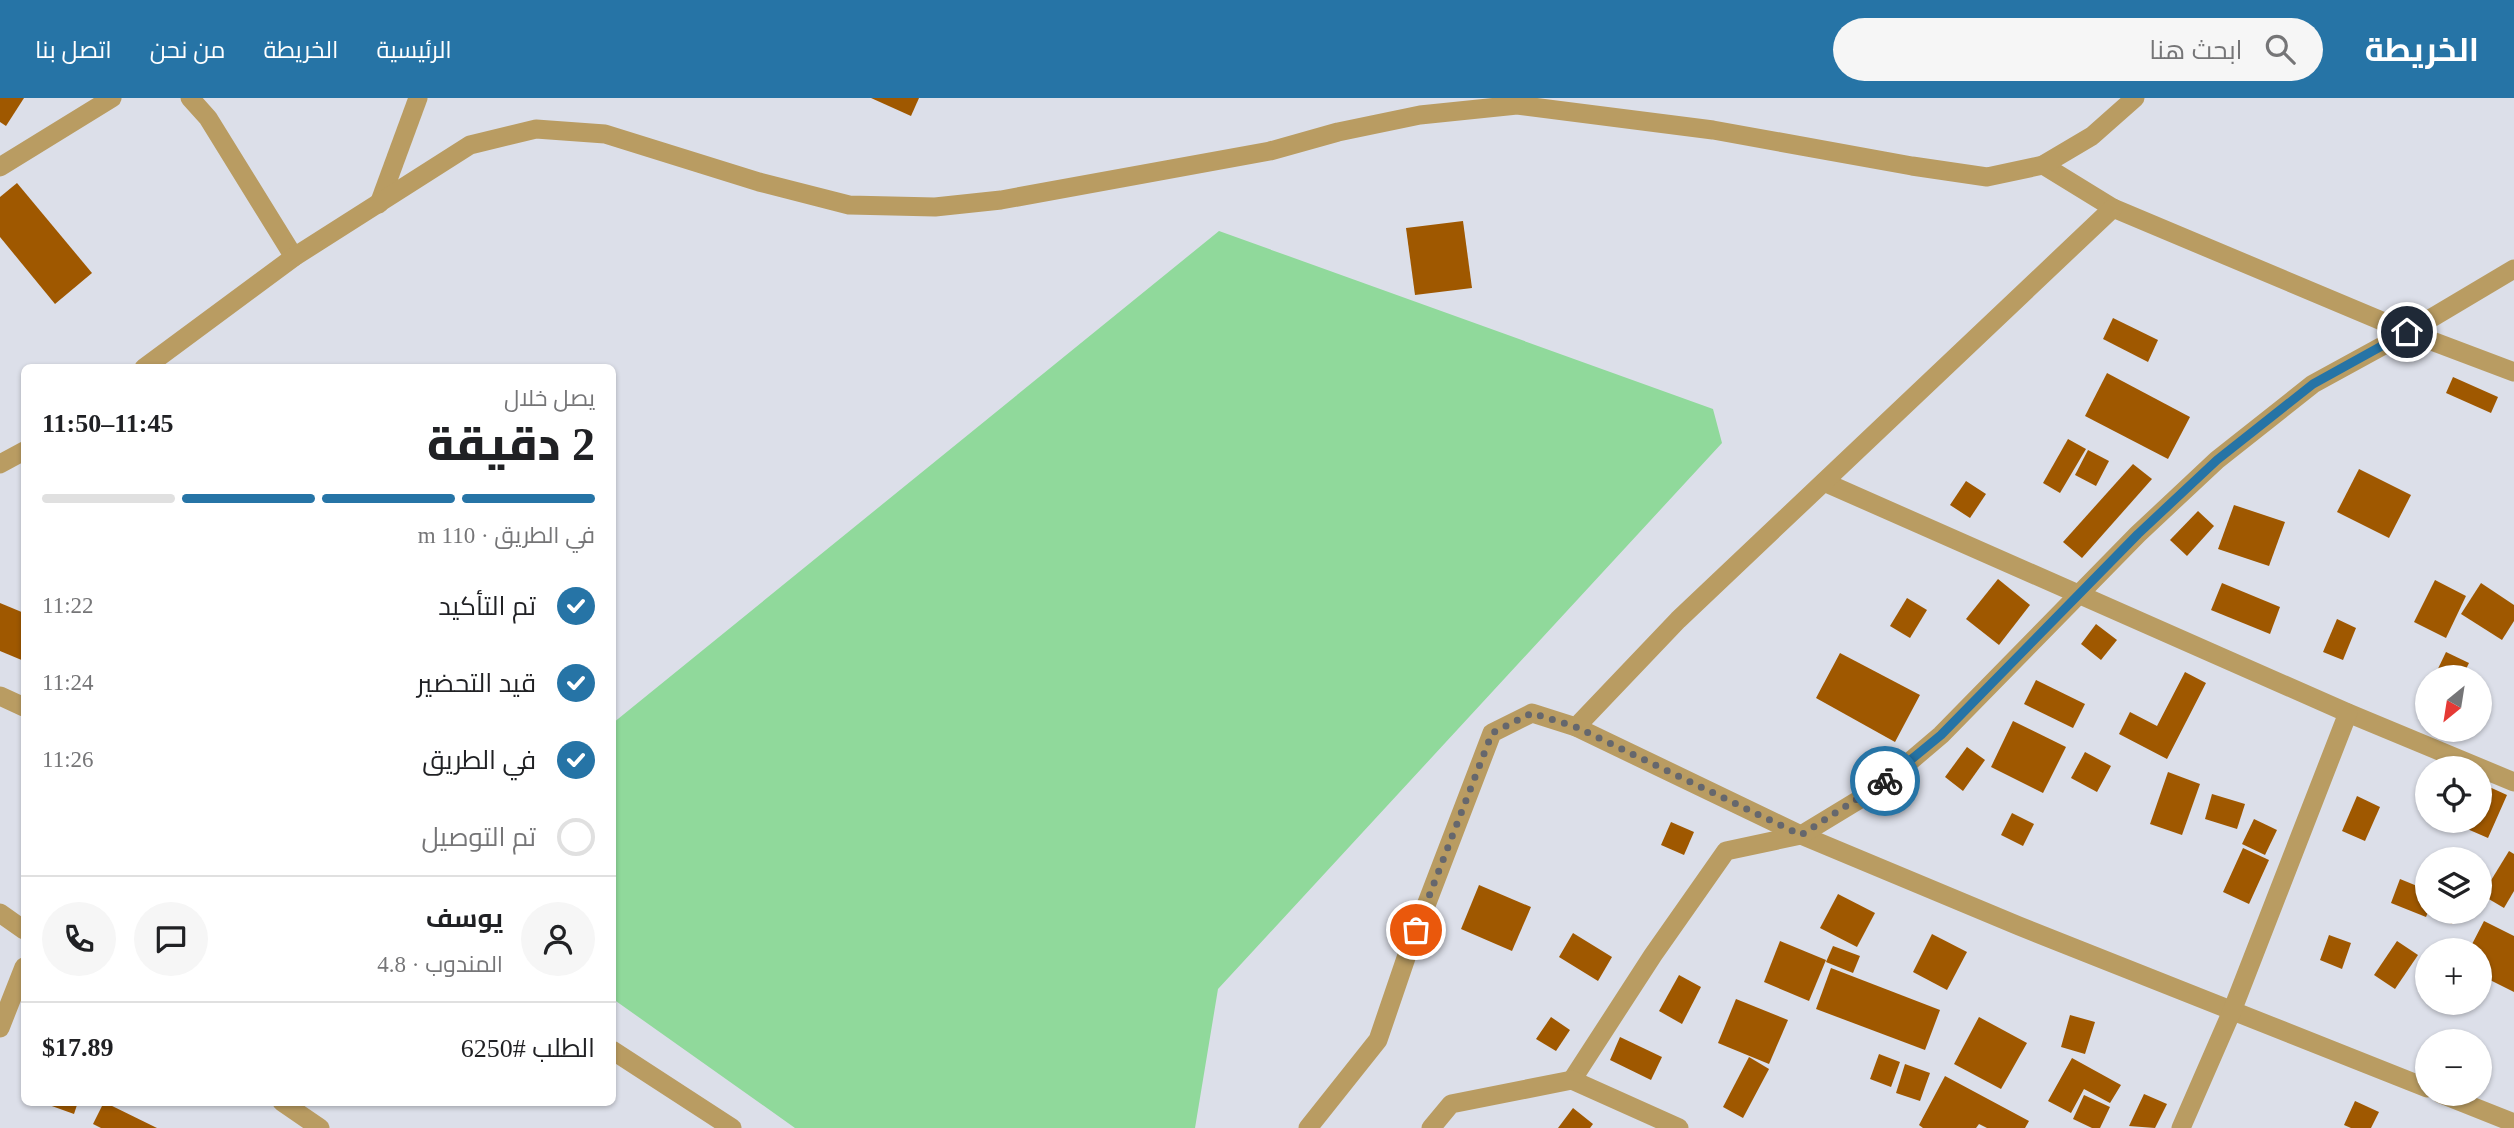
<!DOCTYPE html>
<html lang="ar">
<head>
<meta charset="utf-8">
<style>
	body { margin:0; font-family:"Times New Roman",Cairo,serif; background:#f6f6f6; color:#202124; direction:rtl; height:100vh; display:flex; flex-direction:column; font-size:26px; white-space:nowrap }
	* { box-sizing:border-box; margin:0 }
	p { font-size:23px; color:#757577 }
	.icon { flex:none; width:38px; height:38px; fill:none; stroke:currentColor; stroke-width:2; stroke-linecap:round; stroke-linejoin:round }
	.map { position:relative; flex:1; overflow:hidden; direction:ltr }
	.drawer { position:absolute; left:21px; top:266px; width:595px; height:742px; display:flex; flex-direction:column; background:#fff; border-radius:10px; box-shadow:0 2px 5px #0004; direction:rtl }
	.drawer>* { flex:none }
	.needle { width:46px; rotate:210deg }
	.fabs { position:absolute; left:2415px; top:567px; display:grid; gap:14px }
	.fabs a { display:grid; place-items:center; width:77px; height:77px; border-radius:50%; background:#fff; box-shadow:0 2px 5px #0004; font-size:35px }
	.pin { position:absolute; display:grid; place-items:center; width:60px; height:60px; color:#fff; margin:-30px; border:4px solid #fff; border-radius:50%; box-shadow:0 2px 7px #0007 }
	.courier { position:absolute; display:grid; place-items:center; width:70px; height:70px; margin:-35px; border:5px solid #2674a6; border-radius:50%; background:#fff; color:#222; box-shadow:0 2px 9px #0007 }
	.headline em { font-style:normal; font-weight:800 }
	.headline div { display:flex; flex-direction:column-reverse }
	.headline { display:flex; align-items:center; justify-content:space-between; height:119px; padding:0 21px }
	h1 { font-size:46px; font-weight:800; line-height:52px }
	.bar { display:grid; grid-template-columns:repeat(4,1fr); gap:10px 7px; align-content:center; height:84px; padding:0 21px }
	.bar i { height:9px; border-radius:5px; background:#e0e0e0 }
	.bar .selected { background:#2674a6 }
	.bar p { grid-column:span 4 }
	.line { display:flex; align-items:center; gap:18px; padding:0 21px; border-top:2px solid #e0e0e0 }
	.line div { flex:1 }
	.round { display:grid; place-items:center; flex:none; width:74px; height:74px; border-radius:37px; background:#f6f6f6 }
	ol { padding:0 21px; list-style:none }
	li { display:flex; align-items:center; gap:21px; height:77px }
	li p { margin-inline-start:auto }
	li .icon { padding:7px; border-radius:50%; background:#2674a6; color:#fff; stroke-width:4 }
	li:last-child { color:#757577 }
	li i { width:38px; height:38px; border:4px solid #e0e0e0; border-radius:50% }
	header { display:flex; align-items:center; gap:42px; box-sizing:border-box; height:98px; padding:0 35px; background:#2674a6; color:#fff }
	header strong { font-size:33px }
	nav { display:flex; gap:38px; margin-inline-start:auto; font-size:24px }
	.search { width:490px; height:63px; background:#f6f6f6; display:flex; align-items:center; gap:18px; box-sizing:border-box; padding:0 24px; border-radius:38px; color:#757577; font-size:26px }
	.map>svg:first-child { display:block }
	.green { fill:#90d99b }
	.building { fill:#9f5800 }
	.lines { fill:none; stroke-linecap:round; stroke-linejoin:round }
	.minor { stroke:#b99c62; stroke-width:19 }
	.tertiary { stroke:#b99c62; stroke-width:19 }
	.done { stroke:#65676d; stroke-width:7; stroke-dasharray:0 12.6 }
	.route { stroke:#2674a6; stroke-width:9 }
</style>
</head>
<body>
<header>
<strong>الخريطة</strong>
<div class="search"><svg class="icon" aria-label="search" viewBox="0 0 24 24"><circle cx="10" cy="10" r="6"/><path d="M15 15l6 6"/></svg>ابحث هنا</div>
<nav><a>الرئيسية</a><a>الخريطة</a><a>من نحن</a><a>اتصل بنا</a></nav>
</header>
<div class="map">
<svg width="2514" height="1030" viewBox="0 0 2514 1030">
	<rect width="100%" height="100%" fill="#dcdfe9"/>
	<path class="green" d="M1219 133 1713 311 1722 345 1218 891 1195 1030H795L613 901V625Z"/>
	<g class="building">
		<path d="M0 0H24L6 28 0 24Z"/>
		<path d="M871 0H919L911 18Z"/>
		<path d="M17 85 92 175 55 206 0 139V99Z"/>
		<path d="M1463 123 1472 190 1415 197 1406 130Z"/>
		<path d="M2113 220 2158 242 2148 264 2103 241Z"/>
		<path d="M2107 275 2190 319 2168 361 2085 318Z"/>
		<path d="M2453 279 2498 299 2491 315 2446 295Z"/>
		<path d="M2068 341 2086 351 2060 395 2043 385Z"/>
		<path d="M2088 352 2109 363 2096 388 2075 377Z"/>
		<path d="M2133 366 2152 381 2082 460 2063 444Z"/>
		<path d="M2359 371 2411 397 2389 440 2337 414Z"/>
		<path d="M1966 383 1986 396 1970 420 1950 407Z"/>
		<path d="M2234 407 2285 424 2269 468 2218 451Z"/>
		<path d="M2198 413 2214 428 2187 458 2170 442Z"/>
		<path d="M1998 481 2030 507 1999 547 1966 521Z"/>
		<path d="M2435 482 2466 498 2446 540 2414 524Z"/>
		<path d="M2222 485 2280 509 2270 536 2211 512Z"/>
		<path d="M2481 485 2514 507V523L2502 542 2461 516Z"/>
		<path d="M1907 500 1927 512 1910 540 1890 528Z"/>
		<path d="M0 505 24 515V563L0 553Z"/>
		<path d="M2337 521 2356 530 2343 562 2323 554Z"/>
		<path d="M2096 526 2117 542 2101 562 2081 546Z"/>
		<path d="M2446 554 2469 565 2462 579H2434Z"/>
		<path d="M1840 555 1920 597 1895 644 1816 600Z"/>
		<path d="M2185 574 2206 585 2167 661 2119 636 2130 614 2157 628Z"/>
		<path d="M2036 582 2085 606 2073 630 2024 606Z"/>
		<path d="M2013 623 2066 649 2043 695 1991 669Z"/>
		<path d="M1967 649 1985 662 1963 693 1945 679Z"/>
		<path d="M2085 654 2111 668 2097 694 2071 680Z"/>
		<path d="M2168 674 2200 686 2182 737 2150 726Z"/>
		<path d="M2485 687 2507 697 2488 740 2465 730 2468 723H2480V698Z"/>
		<path d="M2212 696 2245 706 2237 731 2205 721Z"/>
		<path d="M2357 698 2380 709 2365 743 2342 733Z"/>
		<path d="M2012 715 2034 726 2023 748 2001 737Z"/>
		<path d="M2254 721 2277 732 2265 757 2242 746Z"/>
		<path d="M1671 724 1694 734 1684 757 1661 747Z"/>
		<path d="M2243 750 2269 762 2249 806 2223 794Z"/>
		<path d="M2509 753 2514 756V793L2504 810 2482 797Z"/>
		<path d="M2400 781 2427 792V814H2458L2452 826 2428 814 2426 819 2391 805Z"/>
		<path d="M1479 787 1531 809 1512 853 1461 831Z"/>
		<path d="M1838 796 1875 815 1857 849 1820 830Z"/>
		<path d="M2484 823 2514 838V894L2480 877V852H2469Z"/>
		<path d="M1573 835 1612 859 1598 883 1559 859Z"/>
		<path d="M1932 836 1967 854 1947 892 1913 874Z"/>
		<path d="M2329 837 2351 845 2342 871 2320 862Z"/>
		<path d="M1780 843 1826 862 1809 903 1764 884Z"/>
		<path d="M2397 843 2418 857 2395 891 2374 877Z"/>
		<path d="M1833 848 1860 858 1853 875 1826 864Z"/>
		<path d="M1831 870 1940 912 1925 952 1816 911Z"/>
		<path d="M1679 877 1701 889 1682 926 1659 913Z"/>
		<path d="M1736 901 1788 922 1769 966 1718 945Z"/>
		<path d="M2070 917 2095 924 2085 956 2061 949Z"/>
		<path d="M1551 919 1570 932 1556 953 1536 941Z"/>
		<path d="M1979 919 2027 945 2001 991 1954 966Z"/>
		<path d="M1620 939 1662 959 1651 982 1610 962Z"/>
		<path d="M1879 956 1900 964 1891 989 1870 981Z"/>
		<path d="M1749 959 1769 971 1743 1020 1723 1009Z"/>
		<path d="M2072 960 2121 987 2110 1005 2084 991 2071 1015 2048 1003Z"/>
		<path d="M1905 966 1930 975 1920 1003 1896 995Z"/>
		<path d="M1945 978 2029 1023 2025 1030H1987L1979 1026 1976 1030H1923L1919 1027Z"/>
		<path d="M2144 996 2167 1006 2155 1030 2129 1028Z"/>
		<path d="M2084 997 2110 1009 2100 1030H2092L2073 1021Z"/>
		<path d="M2355 1003 2379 1014 2371 1030H2351L2344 1027Z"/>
		<path d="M50 1004H78L74 1016 49 1007Z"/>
		<path d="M104 1004 157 1030H101L93 1026Z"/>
		<path d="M1573 1010 1593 1026 1590 1030H1558Z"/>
	</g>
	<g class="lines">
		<g class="minor">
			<path d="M190 0 208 20 294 159"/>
			<path d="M2043 67 2113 110 2408 234 2514 274"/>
			<path d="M0 69 112 0"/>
			<path d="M379 106 418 0"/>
			<path d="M1824 384 2348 615 2514 684"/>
			<path d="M0 598 24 609"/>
			<path d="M1576 629 1801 737 2019 828 2427 990"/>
			<path d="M0 815 24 832"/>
			<path d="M0 930 24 869"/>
			<path d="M612 952 732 1030"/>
			<path d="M1572 982 1653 857 1726 753 1801 737 1857 703 1894 677 1941 637 2138 436 2217 362 2313 286 2408 234 2514 171"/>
			<path d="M2441 996 2514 1025"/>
			<path d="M282 1004 320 1030"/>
			<path d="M1308 1030 1378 942 1407 857 1492 635 1532 615 1576 629 1678 522 2113 110"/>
			<path d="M1431 1030 1451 1006 1572 982 1679 1030"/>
			<path d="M2181 1030 2232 913 2348 615"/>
		</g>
		<g class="tertiary">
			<path d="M144 270 294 159 470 47 536 31 605 36 759 84 849 107 935 109 1001 102 1270 53 1338 34 1420 17 1517 7 1713 32 1912 68 1987 79 2043 67 2092 38 2135 0"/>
			<path d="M0 366 24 353"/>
		</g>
	</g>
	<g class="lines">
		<path class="done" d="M1416 832 1492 635 1532 615 1576 629 1801 737 1885 683"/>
		<path class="route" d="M1885 683 1941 637 2138 436 2217 362 2313 286 2407 234"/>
	</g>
</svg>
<div class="fabs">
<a><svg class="needle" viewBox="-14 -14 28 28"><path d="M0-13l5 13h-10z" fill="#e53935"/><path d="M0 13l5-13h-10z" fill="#757577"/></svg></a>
<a><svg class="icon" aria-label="locate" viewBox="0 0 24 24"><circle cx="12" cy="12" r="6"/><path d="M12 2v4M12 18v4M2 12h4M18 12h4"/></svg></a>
<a><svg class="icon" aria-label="layers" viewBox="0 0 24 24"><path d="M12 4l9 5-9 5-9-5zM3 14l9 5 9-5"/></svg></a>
<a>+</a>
<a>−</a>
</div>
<div class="pin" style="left:1416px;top:832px;background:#ea580c"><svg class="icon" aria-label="bag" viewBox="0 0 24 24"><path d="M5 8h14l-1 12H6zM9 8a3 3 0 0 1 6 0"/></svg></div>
<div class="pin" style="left:2407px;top:234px;background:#1f2937"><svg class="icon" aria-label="home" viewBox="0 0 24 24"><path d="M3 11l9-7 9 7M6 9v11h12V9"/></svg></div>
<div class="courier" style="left:1885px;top:683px"><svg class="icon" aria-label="bike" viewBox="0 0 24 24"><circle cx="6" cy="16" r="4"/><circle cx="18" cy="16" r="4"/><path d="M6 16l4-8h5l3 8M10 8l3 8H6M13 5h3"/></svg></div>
<section class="drawer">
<div class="headline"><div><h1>2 دقيقة</h1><p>يصل خلال</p></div><em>11:45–11:50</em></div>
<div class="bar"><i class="selected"></i><i class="selected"></i><i class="selected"></i><i></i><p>في الطريق · 110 m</p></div>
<ol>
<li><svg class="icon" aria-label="check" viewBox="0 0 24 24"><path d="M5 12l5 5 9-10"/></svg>تم التأكيد<p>11:22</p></li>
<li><svg class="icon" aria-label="check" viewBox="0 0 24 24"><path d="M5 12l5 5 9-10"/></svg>قيد التحضير<p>11:24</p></li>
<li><svg class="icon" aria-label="check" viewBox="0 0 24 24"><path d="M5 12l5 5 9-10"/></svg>في الطريق<p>11:26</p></li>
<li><i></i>تم التوصيل</li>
</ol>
<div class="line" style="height:126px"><a class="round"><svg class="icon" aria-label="person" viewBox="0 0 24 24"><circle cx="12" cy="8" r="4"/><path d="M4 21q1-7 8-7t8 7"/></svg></a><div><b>يوسف</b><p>المندوب · 4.8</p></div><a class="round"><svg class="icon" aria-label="chat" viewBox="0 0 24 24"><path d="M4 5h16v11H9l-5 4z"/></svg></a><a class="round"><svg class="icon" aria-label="phone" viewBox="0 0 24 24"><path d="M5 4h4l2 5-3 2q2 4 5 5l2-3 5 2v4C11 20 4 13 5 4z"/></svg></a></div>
<div class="line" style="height:91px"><div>الطلب #6250</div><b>$17.89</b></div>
</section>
</div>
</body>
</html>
